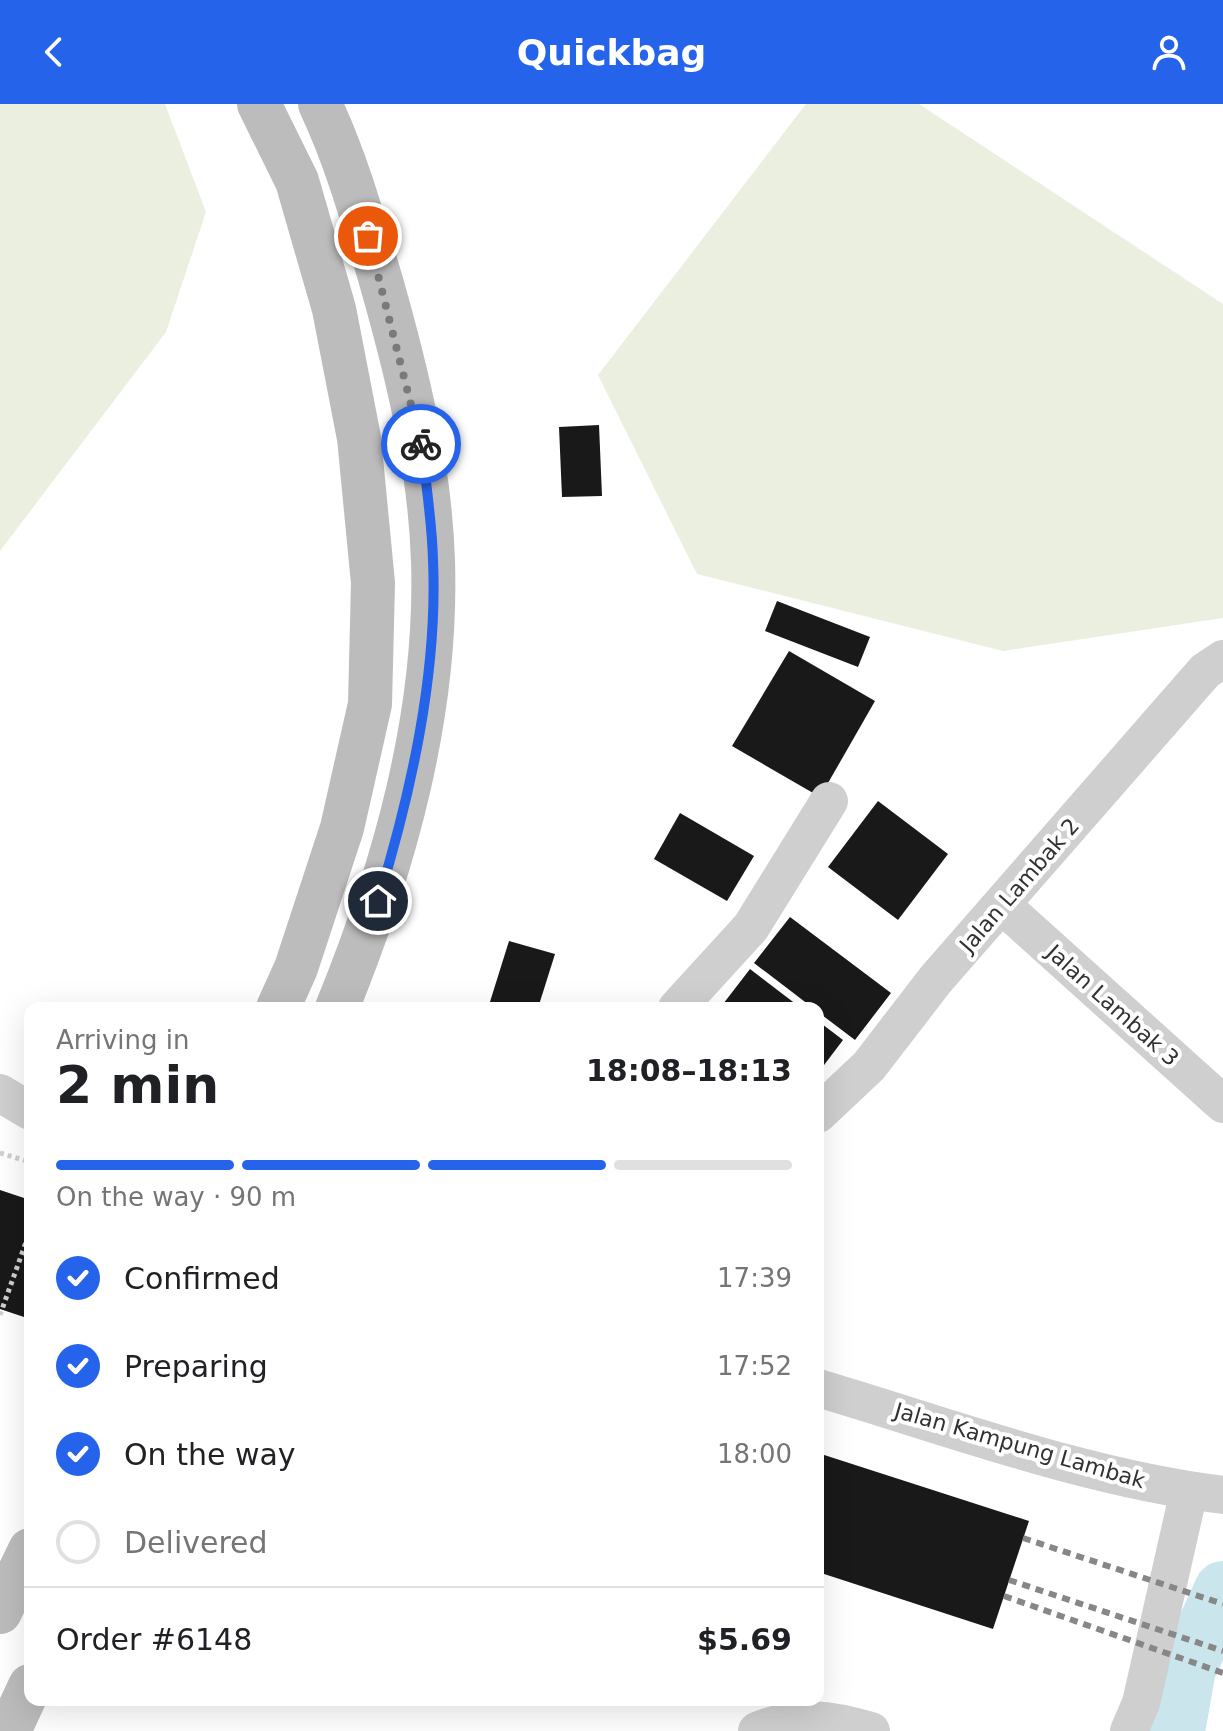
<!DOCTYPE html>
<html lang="en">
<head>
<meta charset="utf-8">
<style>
	body { margin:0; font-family:"DejaVu Sans",sans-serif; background:#f2f2f2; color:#202124; height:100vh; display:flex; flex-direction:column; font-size:30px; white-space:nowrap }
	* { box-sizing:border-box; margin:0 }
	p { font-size:26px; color:#757577 }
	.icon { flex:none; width:44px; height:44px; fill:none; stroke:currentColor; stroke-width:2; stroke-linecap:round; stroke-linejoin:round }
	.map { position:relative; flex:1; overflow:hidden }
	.drawer { position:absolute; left:24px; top:898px; width:800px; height:704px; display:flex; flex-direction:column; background:#fff; border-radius:16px; box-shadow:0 8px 32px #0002 }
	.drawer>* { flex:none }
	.pin { position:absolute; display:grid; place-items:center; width:68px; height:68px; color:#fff; margin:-34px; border:4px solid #fff; border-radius:50%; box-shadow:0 2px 8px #0007 }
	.courier { position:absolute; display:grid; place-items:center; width:80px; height:80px; margin:-40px; border:6px solid #2563eb; border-radius:50%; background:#fff; color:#222; box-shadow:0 2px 10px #0007 }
	.summary em { font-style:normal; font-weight:700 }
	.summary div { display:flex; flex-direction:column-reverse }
	.summary { display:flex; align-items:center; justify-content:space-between; height:136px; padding:0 32px }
	h1 { font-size:52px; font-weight:700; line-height:60px }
	.bar { display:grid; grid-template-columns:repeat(4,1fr); gap:12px 8px; align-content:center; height:96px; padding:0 32px }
	.bar i { height:10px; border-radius:6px; background:#e0e0e0 }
	.bar .current { background:#2563eb }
	.bar p { grid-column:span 4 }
	.line { display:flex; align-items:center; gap:20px; padding:0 32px; border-top:2px solid #e0e0e0 }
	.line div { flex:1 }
	ol { padding:0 32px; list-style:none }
	li { display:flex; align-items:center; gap:24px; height:88px }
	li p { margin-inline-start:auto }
	li .icon { padding:8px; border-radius:50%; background:#2563eb; color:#fff; stroke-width:4 }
	li:last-child { color:#757577 }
	li i { width:44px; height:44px; border:4px solid #e0e0e0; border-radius:50% }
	header { display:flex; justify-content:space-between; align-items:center; height:104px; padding:0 32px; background:#2563eb; color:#fff; font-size:36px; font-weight:700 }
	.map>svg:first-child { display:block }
	.green { fill:#ebefe0 }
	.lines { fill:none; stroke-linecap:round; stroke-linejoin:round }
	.river { stroke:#cae6ec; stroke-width:58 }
	.building { fill:#191919 }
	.path { stroke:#cfcfcf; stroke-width:5; stroke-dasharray:4 4; stroke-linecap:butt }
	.minor { stroke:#cfcfcf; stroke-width:38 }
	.secondary { stroke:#bcbcbc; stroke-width:44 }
	.rail { stroke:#878787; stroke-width:6; stroke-dasharray:8 6; stroke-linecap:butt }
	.path-bridge { stroke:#cfcfcf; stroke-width:5; stroke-dasharray:4 4; stroke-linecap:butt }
	.done { stroke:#7a7a7a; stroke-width:8; stroke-dasharray:0 14.4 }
	.route { stroke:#2563eb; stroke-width:10 }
	.labels { text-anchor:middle; stroke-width:8; stroke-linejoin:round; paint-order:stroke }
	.street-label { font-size:22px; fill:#323232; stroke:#fff }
</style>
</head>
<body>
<header><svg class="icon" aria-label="back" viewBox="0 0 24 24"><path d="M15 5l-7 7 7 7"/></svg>Quickbag<svg class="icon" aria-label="person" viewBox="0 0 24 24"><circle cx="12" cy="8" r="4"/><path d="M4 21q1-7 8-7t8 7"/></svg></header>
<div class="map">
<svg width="1223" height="1627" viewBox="0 0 1223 1627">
	<rect width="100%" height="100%" fill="#fff"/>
	<g class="green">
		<path d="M0 0H165L206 108 166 228 0 447Z"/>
		<path d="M806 0H919L1223 200V514L1003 547 697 470 598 271Z"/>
	</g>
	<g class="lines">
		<path class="river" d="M1176 1627 1187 1565 1223 1486"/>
	</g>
	<g class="building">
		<path d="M599 321 602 392 562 393 559 323Z"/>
		<path d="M777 497 870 533 858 563 765 527Z"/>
		<path d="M789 547 875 597 820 693 732 642Z"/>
		<path d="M878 697 948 750 898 816 828 763Z"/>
		<path d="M680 709 754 752 727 797 654 755Z"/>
		<path d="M790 813 891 889 855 936 818 908V904H813L754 859Z"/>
		<path d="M509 837 555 850 538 904 489 901Z"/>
		<path d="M750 865 801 904H720Z"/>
		<path d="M818 917 843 936 818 969Z"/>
		<path d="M0 1086 30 1096V1215L0 1205Z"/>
		<path d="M818 1349 1029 1417 993 1525 818 1468Z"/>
	</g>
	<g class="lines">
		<path class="path" d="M0 1049 30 1058"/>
		<g class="minor">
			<path d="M1003 802 1223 1000"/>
			<path d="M677 904 751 823 829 697"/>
			<path d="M0 989 30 1007"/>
			<path d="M818 1010 869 962 936 875 1205 567 1223 555"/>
			<path d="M818 1284C950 1323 1085 1374 1223 1391"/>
			<path d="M757 1627C796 1610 831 1615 871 1627"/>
			<path d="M1129 1627 1141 1599 1189 1387"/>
		</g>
		<g class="secondary">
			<path d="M259 0 297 77 334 205 359 334 373 479 370 600 342 724 296 864 278 904"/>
			<path d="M320 0C347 57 363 116 381 177 407 268 430 362 433 457 438 610 394 764 337 904"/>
			<path d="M0 1508 30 1446"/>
			<path d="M9 1627 30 1582"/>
		</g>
		<g class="rail">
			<path d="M1023 1434 1223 1500"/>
			<path d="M1009 1476 1223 1547"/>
			<path d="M1004 1492 1223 1569"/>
		</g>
		<path class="path-bridge" d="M0 1211 30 1127"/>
	</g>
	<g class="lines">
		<path class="done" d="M368 132 421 340"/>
		<path class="route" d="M378 797C411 689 438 569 433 456 432 417 426 378 421 340"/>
	</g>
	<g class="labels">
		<g class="street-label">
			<text transform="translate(1019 781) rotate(-49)" y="8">Jalan Lambak 2</text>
			<text transform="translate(1113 901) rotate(42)" y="8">Jalan Lambak 3</text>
			<text transform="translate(1020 1341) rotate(16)" y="8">Jalan Kampung Lambak</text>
		</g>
	</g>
</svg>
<div class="pin" style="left:368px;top:132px;background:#ea580c"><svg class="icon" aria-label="bag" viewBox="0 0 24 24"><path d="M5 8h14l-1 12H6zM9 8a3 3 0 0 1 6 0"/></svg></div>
<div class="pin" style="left:378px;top:797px;background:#1f2937"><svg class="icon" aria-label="home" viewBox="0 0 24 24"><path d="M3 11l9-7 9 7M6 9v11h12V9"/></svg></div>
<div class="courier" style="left:421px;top:340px"><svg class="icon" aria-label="bike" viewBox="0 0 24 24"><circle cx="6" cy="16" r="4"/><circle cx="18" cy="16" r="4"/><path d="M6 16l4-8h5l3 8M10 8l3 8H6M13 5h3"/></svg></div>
<section class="drawer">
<div class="summary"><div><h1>2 min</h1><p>Arriving in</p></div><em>18:08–18:13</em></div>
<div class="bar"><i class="current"></i><i class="current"></i><i class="current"></i><i></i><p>On the way · 90 m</p></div>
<ol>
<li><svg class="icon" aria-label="check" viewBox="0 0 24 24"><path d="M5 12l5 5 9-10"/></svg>Confirmed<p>17:39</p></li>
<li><svg class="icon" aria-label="check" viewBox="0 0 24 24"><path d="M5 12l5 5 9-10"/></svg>Preparing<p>17:52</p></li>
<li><svg class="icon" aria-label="check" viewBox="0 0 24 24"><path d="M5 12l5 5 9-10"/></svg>On the way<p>18:00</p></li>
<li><i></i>Delivered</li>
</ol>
<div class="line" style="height:104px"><div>Order #6148</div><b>$5.69</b></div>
</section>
</div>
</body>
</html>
